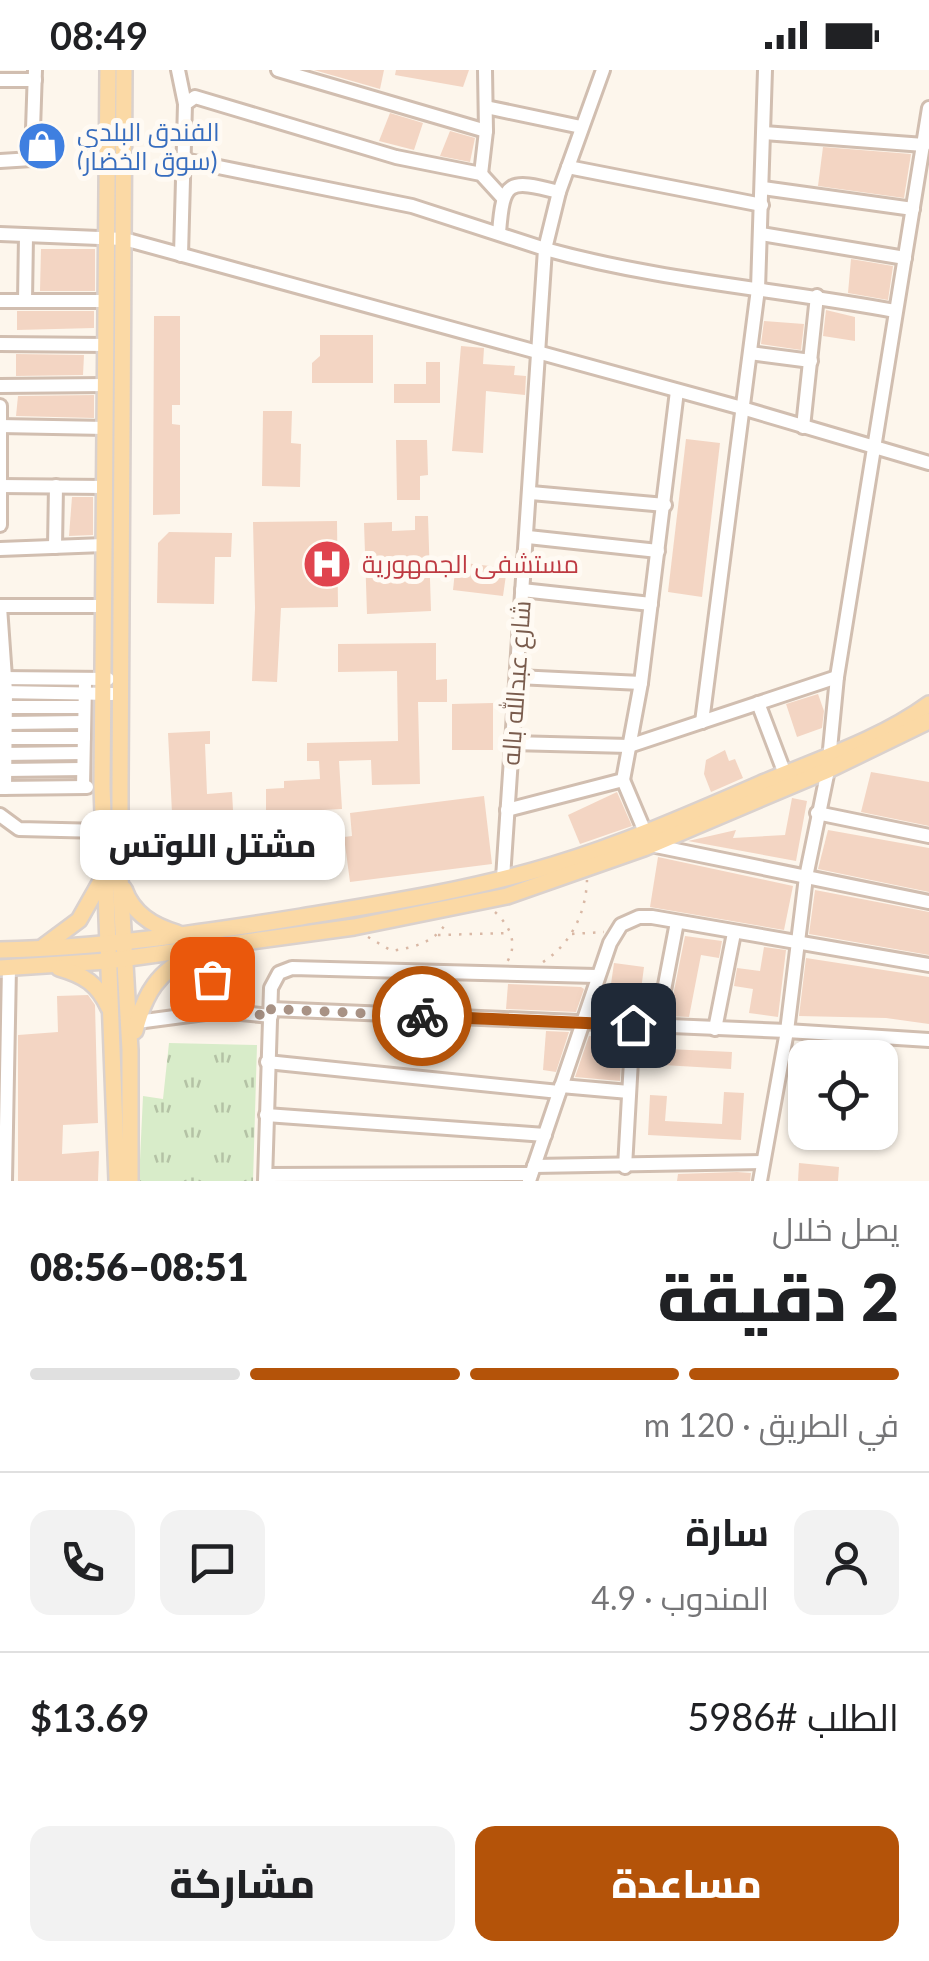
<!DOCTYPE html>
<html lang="ar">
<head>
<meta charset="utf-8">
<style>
	body { margin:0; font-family:Lato,Cairo,sans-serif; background:#f2f2f2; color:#202124; direction:rtl; height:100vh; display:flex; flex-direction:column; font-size:38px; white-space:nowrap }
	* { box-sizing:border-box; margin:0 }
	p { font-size:32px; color:#757577 }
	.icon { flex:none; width:55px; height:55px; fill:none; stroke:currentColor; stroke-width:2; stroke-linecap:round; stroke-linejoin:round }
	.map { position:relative; height:1111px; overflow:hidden; direction:ltr }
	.drawer { display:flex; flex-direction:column; background:#fff; flex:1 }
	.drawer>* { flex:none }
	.tools { position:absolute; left:788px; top:970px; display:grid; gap:20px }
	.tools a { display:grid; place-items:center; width:110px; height:110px; border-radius:20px; background:#fff; box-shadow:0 2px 8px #0004; font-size:50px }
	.pin { position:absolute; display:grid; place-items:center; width:85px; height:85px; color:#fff; margin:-42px; border-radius:20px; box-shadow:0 5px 15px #0006 }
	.courier { position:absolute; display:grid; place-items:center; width:100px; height:100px; margin:-50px; border:8px solid #b45309; border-radius:50%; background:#fff; color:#222; box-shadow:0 2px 12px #0007 }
	.bubble { position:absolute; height:70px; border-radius:20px; background:#fff; box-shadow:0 2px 8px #0004; font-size:32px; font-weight:800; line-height:70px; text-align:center; direction:rtl }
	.overview em { font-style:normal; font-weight:800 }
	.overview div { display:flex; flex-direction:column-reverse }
	.overview { display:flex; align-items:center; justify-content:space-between; height:170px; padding:0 30px }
	h1 { font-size:65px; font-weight:800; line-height:75px }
	.bar { display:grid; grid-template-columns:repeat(4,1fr); gap:15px 10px; align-content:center; height:120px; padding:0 30px }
	.bar i { height:12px; border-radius:8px; background:#e0e0e0 }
	.bar .on { background:#b45309 }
	.bar p { grid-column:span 4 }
	.line { display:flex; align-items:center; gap:25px; padding:0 30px; border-top:2px solid #e0e0e0 }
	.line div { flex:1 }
	.round { display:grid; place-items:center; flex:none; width:105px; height:105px; border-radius:20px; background:#f2f2f2 }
	.button { display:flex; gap:20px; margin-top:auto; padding:20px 30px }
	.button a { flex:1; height:115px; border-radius:20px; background:#b45309; color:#fff; font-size:40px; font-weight:800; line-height:115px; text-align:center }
	.button a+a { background:#f2f2f2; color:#202124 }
	.status { display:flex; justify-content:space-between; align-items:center; height:70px; padding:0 50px; background:#fff; direction:ltr }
	.status svg { height:28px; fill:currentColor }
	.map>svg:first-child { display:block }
	.grass { fill:url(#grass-tufts) }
	.building { fill:#f3d5c3 }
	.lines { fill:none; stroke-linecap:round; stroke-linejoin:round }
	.minor-casing { stroke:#d1beb0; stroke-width:18 }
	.major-casing { stroke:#dad1cd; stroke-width:20 }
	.path { stroke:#d9b8a5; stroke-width:2.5; stroke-dasharray:2.5 8; stroke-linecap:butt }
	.minor { stroke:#fff; stroke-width:12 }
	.major { stroke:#fbd9a5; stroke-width:15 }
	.done { stroke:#a89285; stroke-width:10; stroke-dasharray:0 18 }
	.route { stroke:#b45309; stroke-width:12 }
	.labels { text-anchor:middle; stroke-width:10; stroke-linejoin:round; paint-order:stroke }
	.shop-label { font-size:25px; fill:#366cbe; stroke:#fffaf3; text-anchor:start }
	.health-label { font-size:25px; fill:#be3a42; stroke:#fffaf3; text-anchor:start }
	.street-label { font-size:25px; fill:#7a5c4d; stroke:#fffaf3 }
</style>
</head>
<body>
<div class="status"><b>08:49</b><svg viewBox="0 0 49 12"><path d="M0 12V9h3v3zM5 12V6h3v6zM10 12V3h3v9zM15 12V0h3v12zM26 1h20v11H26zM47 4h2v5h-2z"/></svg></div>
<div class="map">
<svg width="929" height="1111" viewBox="0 0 929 1111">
	<defs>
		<pattern id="grass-tufts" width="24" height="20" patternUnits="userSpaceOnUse" patternTransform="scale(2.5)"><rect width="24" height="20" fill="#d8ecc9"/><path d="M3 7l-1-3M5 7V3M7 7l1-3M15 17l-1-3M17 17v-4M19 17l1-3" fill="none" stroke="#b4c2a5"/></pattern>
	</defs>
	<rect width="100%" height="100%" fill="#fdf6ec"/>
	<path class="grass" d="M169 973 257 975 253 1111H139L143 1026 163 1029Z"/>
	<g class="building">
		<path d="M314 0H384L380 19Z"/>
		<path d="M396 0H469L463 17 395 5Z"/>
		<path d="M390 43 423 53 414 80 379 71Z"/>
		<path d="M450 61 475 68 470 92 440 86Z"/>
		<path d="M823 77 911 84 904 128 818 116Z"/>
		<path d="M41 179H95V221H40Z"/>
		<path d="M851 189 893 196 888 230 848 223Z"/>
		<path d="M826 240 855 247V271L823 266Z"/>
		<path d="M94 241V258L17 260V241Z"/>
		<path d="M154 246H180V335H172V354L180 355V444L153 445Z"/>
		<path d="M764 251 804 254 801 280 761 274Z"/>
		<path d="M320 265H373V313H312V293L320 286Z"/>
		<path d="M461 276 484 278 483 294 515 296 514 305 526 306 525 325 486 321 483 383 452 381Z"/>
		<path d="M16 284 84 285 83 305 16 306Z"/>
		<path d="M426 292H440V333H394V314H426Z"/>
		<path d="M94 325V348L16 346 18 326Z"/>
		<path d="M263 341H292L291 373 301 374 300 417 262 416Z"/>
		<path d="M686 369 720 373 702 527 668 522Z"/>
		<path d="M396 370H427L428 405 420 406V430H397Z"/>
		<path d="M72 427H93V465L69 466Z"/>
		<path d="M415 446H428L431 541 367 544 364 453 392 452V461L415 460Z"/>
		<path d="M337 451 338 537 281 538 277 612 252 611 255 538 253 452Z"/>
		<path d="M169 462 232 463 231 487H215L214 534 157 533 158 473Z"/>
		<path d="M456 492 507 498 503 526 453 520Z"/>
		<path d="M436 573V610L447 609V632H418L420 714 372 715 371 690 339 691 342 739 266 743V719L284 718V711L320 709 319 691H307V673L398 671 397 601 338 602V574Z"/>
		<path d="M818 624 824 641 822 658 797 667 786 634Z"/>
		<path d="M493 633V680H452V634Z"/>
		<path d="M210 661V674H205L207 724 232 722 233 740 172 743 168 663Z"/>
		<path d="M725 680 729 691 735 689 743 708 711 722 704 704 706 690Z"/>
		<path d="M871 702 929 712V756L861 742Z"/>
		<path d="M617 722 632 756 580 774 568 745Z"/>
		<path d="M484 726 492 794 350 812 344 767 352 766 350 743Z"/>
		<path d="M792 728 807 731 796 791 688 771 736 760 733 768 785 765Z"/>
		<path d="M828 760 929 778V822L818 799Z"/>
		<path d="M658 787 793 816 784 860 650 837Z"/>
		<path d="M815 820 929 842V885L809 864Z"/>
		<path d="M685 866 722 871 719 888 701 885 689 947 669 946Z"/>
		<path d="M764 877 786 880 778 947 749 943 753 919 734 916 737 898 760 901Z"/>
		<path d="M806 888 929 907V954L886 948 799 946Z"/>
		<path d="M614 893 644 897 641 920 654 921 649 945 627 944 631 917 611 914Z"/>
		<path d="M508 914 581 917 584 919 576 942 506 939Z"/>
		<path d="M88 925 95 935 98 1053 63 1055 62 1084 99 1081 98 1111H18V965L58 962 57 926Z"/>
		<path d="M546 961 569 962 556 1002 543 1000Z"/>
		<path d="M589 966 622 969 620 1011 575 1007Z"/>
		<path d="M647 978 732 982 731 999 646 994Z"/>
		<path d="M724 1022 744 1023 741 1070 648 1065 650 1025 667 1026 665 1051 722 1054Z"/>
		<path d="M799 1093 839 1097 838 1111H798Z"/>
		<path d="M737 1102 751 1103 750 1111H677L678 1104Z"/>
	</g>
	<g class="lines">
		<g class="minor-casing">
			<g id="minor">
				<path d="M178 0 185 34"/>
				<path d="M278 0 486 61"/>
				<path d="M603 0 559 122 545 179C660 211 778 219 895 241"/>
				<path d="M0 10H35"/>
				<path d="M486 37 581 57"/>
				<path d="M764 63 924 75"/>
				<path d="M184 90 412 136 545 179 503 808"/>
				<path d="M0 91 32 89 35 0"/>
				<path d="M568 97 762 135"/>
				<path d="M481 104 486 61 485 0"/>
				<path d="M763 118 913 139"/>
				<path d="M499 163C503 110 508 109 559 122"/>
				<path d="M0 164 124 169 742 338 929 393"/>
				<path d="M761 164 905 188"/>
				<path d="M181 185 185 34 195 27 396 87 481 104 502 127"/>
				<path d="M0 231H107"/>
				<path d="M25 231 26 166"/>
				<path d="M0 274 107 275"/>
				<path d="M750 283 811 291"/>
				<path d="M0 316 106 315"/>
				<path d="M0 336V455"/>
				<path d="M0 356 106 358"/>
				<path d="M803 357 817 226"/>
				<path d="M0 416 105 417"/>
				<path d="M531 423 665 435"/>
				<path d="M528 467 658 481"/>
				<path d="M55 477 56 416"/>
				<path d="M0 479 104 475"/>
				<path d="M522 520 651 534"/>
				<path d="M0 536H103"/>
				<path d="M0 537 6 622 5 718"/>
				<path d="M517 607 641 613 677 321"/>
				<path d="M0 608 108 609"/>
				<path d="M0 622 112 624"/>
				<path d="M758 633 785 704"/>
				<path d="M6 637H84"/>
				<path d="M702 652 758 219 765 0"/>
				<path d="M6 653 84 652"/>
				<path d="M6 668H84"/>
				<path d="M511 673 629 676 837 607"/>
				<path d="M1 684 83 683"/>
				<path d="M5 700 83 699"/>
				<path d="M623 710 645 762"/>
				<path d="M83 717 85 614"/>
				<path d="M0 718 87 717"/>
				<path d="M507 740 623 710 641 613"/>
				<path d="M817 743 929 766"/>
				<path d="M0 745 19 759 103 761"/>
				<path d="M651 775 929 832"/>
				<path d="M203 881 220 941"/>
				<path d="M271 939 787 961 929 970"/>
				<path d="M137 952 220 941 271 946"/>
				<path d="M657 957 677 852"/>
				<path d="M715 959 734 863"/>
				<path d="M267 992 559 1022"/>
				<path d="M561 1016 629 1022"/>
				<path d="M266 1045 545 1065"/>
				<path d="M534 1096 763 1092"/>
				<path d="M625 1097 633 955"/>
				<path d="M266 1105 531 1104"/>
				<path d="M5 1111 9 897"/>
				<path d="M265 1111 271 918 279 903 292 898 596 906"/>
				<path d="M529 1111 610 873 621 855 639 847H652L929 895"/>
				<path d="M760 1111 787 961 806 807 828 700 837 607 929 38"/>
			</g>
		</g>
		<g class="major-casing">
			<g id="major">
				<path d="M108 0 102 717 117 1111"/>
				<path d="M124 0 120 715V808L130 980V1111"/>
				<path d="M124 819C133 844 153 856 177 863"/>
				<path d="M44 876 79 850 100 813"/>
				<path d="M0 880C101 878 201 863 301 847 386 833 471 820 553 795 626 773 696 742 765 712 820 689 881 669 929 634"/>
				<path d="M0 898 107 891 354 857 507 826 644 778 828 700 929 651"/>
				<path d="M59 898C84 905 98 914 109 938"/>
				<path d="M135 961C144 925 158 900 194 885"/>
			</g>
		</g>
		<g class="path">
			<path d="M495 842C509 855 519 873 507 892"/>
			<path d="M572 864 604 862"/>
			<path d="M438 865 509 863"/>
			<path d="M368 867 392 881C414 877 434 873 446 853"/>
			<path d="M543 892C571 874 586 843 587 810"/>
		</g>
		<use href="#minor" class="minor"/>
		<use href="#major" class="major"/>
	</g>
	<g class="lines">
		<path class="done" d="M212 909 220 940 271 946V939L422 946"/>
		<path class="route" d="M422 946 633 955"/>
	</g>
	<defs>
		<g id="shop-disc" transform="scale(2.5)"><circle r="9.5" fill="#3f7fe0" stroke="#fffaf3"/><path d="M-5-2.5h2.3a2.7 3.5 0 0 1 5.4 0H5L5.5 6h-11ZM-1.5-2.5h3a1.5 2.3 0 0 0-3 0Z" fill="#fff"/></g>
		<g id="hospital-disc" transform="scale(2.5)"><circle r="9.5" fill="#e0444e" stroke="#fffaf3"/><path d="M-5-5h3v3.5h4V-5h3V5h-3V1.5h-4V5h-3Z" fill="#fff"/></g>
	</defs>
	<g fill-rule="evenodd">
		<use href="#shop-disc" x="42" y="76"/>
		<use href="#hospital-disc" x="327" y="494"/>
	</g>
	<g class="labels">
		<g class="shop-label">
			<text x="77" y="71">الفندق البلدي<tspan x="77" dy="29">(سوق الخضار)</tspan></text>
		</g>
		<g class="health-label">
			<text x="362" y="503">مستشفى الجمهورية</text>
		</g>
		<g class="street-label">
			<text transform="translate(516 613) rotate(-86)" y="9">شارع عبدالله باله</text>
		</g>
	</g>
</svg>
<div class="tools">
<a><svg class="icon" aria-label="locate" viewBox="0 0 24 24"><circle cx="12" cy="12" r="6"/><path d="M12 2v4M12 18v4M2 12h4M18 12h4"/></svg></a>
</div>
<div class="pin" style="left:212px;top:909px;background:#ea580c"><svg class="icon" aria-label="bag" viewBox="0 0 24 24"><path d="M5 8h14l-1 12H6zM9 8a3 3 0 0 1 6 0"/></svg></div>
<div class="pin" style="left:633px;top:955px;background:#1f2937"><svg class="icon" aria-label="home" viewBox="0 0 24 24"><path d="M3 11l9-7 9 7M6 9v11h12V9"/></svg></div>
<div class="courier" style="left:422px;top:946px"><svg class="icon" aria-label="bike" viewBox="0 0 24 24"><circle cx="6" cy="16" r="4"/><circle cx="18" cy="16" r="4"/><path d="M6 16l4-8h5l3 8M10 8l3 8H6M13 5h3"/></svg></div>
<div class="bubble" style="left:80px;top:740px;width:265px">مشتل اللوتس</div>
</div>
<section class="drawer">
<div class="overview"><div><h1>2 دقيقة</h1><p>يصل خلال</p></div><em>08:51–08:56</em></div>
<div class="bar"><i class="on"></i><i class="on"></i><i class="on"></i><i></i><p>في الطريق · 120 m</p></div>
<div class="line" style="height:180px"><a class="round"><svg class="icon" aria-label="person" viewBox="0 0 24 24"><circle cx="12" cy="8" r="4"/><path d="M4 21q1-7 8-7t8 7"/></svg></a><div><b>سارة</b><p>المندوب · 4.9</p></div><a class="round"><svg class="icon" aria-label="chat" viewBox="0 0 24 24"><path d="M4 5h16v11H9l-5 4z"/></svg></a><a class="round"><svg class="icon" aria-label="phone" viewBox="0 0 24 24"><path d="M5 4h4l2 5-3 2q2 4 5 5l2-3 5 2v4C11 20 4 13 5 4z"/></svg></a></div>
<div class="line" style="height:130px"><div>الطلب #5986</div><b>$13.69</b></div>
<div class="button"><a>مساعدة</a><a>مشاركة</a></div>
</section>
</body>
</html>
